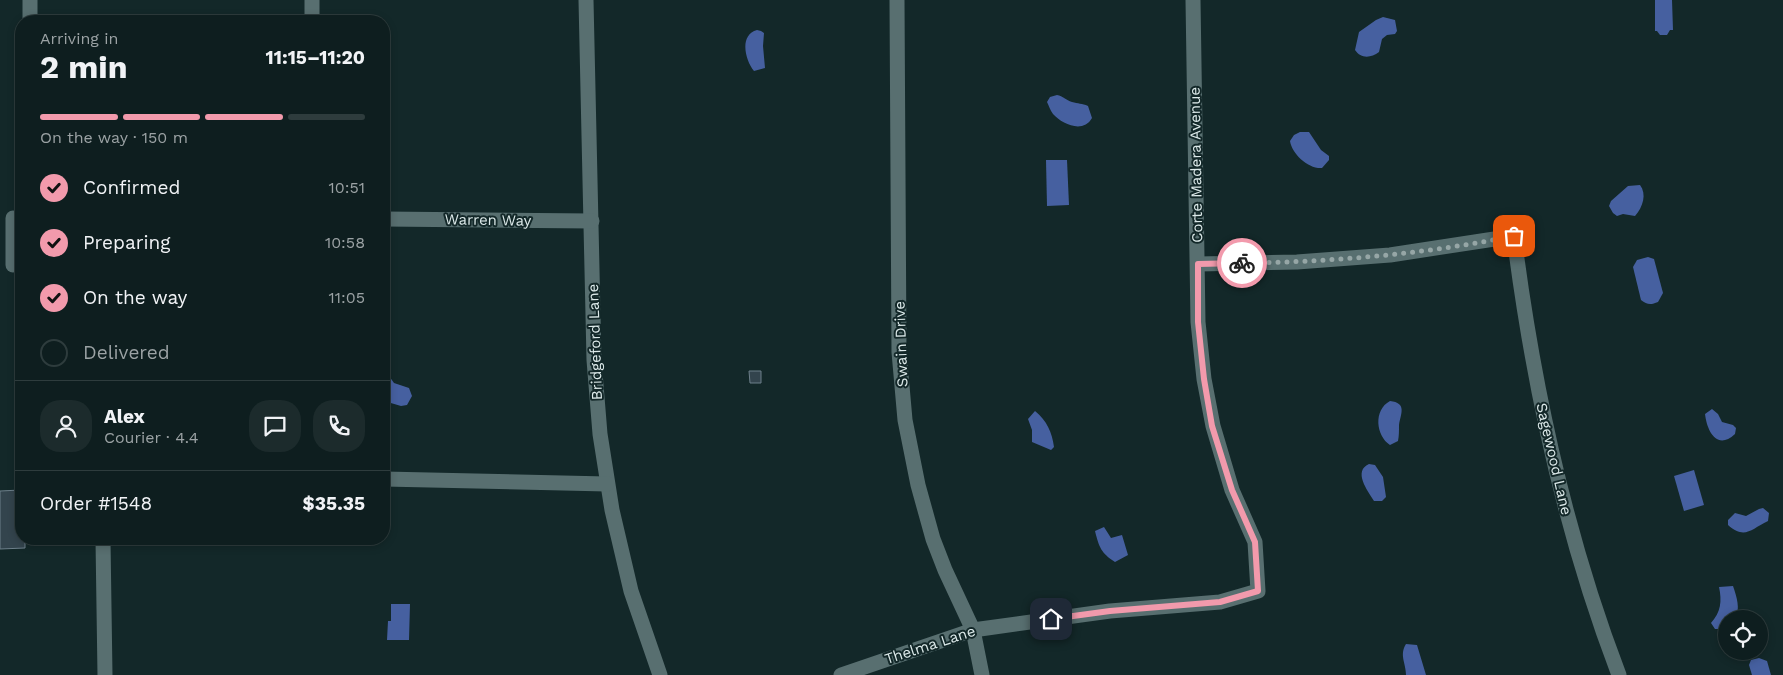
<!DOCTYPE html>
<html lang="en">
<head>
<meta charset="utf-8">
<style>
	body { margin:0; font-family:"Work Sans",sans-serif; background:#1c2b2c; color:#f1f3f6; height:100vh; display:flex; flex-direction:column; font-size:19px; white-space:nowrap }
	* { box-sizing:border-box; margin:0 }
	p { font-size:16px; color:#9ba2a4 }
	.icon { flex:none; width:28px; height:28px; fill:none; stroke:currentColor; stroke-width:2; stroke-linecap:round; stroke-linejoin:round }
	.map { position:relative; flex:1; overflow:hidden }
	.drawer { position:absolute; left:15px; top:15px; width:375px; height:530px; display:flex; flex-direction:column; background:#0e1e1f; border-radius:20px; box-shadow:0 2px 8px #0003,0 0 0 1px #2e3c3d }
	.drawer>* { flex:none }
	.tools { position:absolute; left:1718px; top:610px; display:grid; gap:10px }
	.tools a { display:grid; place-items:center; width:50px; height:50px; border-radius:50%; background:#0e1e1f; box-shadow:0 2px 8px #0003,0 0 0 1px #2e3c3d; font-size:25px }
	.pin { position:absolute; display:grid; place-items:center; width:42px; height:42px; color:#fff; margin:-21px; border-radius:10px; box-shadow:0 2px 8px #0006 }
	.courier { position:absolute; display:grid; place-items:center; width:50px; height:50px; margin:-25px; border:4px solid #f29aac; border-radius:50%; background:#fff; color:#222; box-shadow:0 1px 6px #0007 }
	.overview em { font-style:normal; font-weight:700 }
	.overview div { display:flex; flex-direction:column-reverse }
	.overview { display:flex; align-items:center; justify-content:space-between; height:85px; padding:0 25px }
	h1 { font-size:32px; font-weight:700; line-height:38px }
	.bar { display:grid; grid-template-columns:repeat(4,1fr); gap:8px 5px; align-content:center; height:60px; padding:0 25px }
	.bar i { height:6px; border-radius:4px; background:#2e3c3d }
	.bar .selected { background:#f29aac }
	.bar p { grid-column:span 4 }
	.line { display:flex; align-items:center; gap:12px; padding:0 25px; border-top:1px solid #2e3c3d }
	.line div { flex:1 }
	.round { display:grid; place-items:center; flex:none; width:52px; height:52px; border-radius:20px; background:#1c2b2c }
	ol { padding:0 25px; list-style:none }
	li { display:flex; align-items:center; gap:15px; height:55px }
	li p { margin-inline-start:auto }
	li .icon { padding:5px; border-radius:50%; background:#f29aac; color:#111; stroke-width:4 }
	li:last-child { color:#9ba2a4 }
	li i { width:28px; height:28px; border:2px solid #2e3c3d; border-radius:50% }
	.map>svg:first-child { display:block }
	.water { fill:#4660a0 }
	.building { fill:#33444d; stroke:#6d7f8a }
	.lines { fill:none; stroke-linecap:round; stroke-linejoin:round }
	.minor { stroke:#586f70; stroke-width:15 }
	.done { stroke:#96a6a6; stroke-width:5; stroke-dasharray:0 9 }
	.route { stroke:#f29aac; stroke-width:6 }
	.labels { text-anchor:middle; stroke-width:4; stroke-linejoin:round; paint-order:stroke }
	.street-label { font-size:15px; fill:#ddeaea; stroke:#132829 }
</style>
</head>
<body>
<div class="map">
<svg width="1783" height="675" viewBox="0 0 1783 675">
	<rect width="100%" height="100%" fill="#132829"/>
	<g class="water">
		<path d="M1655 0H1672L1673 30H1670L1667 35H1660L1657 31H1655Z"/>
		<path d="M1383 17 1395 20 1397 31 1395 34 1387 35 1382 39 1379 52C1371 58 1361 59 1355 50L1359 32 1376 20Z"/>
		<path d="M757 30 761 31 764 33 763 46 765 68 754 71C745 60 739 35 757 30Z"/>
		<path d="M1057 95C1063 96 1066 100 1072 102 1078 104 1082 103 1088 106L1092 118C1083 134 1062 124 1053 114 1050 110 1049 106 1047 102L1050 97Z"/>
		<path d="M1300 132H1309L1321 150 1329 156V160L1322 168C1308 169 1292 154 1290 141L1294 135Z"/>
		<path d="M1046 160H1067L1069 205 1047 206Z"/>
		<path d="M1640 185C1647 194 1643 207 1635 216L1623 214 1617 216 1613 213 1609 206 1611 201 1628 186Z"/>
		<path d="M1648 257 1654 259 1663 293 1658 302C1651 305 1647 305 1641 300L1633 267 1637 260Z"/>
		<path d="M384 373 389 376 394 383 409 388 412 396 407 405 401 406 384 401Z"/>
		<path d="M1390 401C1407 403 1401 413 1399 425 1399 431 1399 436 1398 441L1390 445C1376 436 1373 410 1390 401Z"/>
		<path d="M1712 409 1718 414 1722 422 1733 425 1736 428 1735 434C1717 451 1707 431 1705 414Z"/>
		<path d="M1035 411C1047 421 1052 432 1054 447L1051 450 1032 442V430L1028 419Z"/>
		<path d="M1369 464 1375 465 1383 477 1386 497 1382 501H1374C1367 490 1353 471 1369 464Z"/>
		<path d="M1694 470 1704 505 1684 511 1674 476Z"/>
		<path d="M1763 508 1769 513 1768 521C1751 529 1745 540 1728 525V520L1735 513 1746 516 1759 509Z"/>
		<path d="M1104 527 1111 538 1122 535 1128 555 1115 562C1101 553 1099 547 1095 531Z"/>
		<path d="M1733 586C1737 598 1740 607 1736 619H1726V629H1715L1711 623C1721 612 1722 601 1719 587Z"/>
		<path d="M391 604H410L409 640H387L388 621H391Z"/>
		<path d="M1406 644 1417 645 1426 675H1406C1406 663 1399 655 1406 644Z"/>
		<path d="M1759 658 1767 661 1771 675H1752L1749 665 1751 660Z"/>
	</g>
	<g class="building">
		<path d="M749 371H761V383H750Z"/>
		<path d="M21 490V539H25V548L0 549V491Z"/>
	</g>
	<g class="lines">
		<g class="minor">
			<path d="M30 0V21"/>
			<path d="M312 0V21"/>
			<path d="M586 0 594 360 600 434 612 510 631 591 660 675"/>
			<path d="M897 0 899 352 905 420 918 485 933 539 945 570 973 630 982 675"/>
			<path d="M384 219 592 221"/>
			<path d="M1198 264 1297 262 1390 255 1514 236C1533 386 1565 534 1619 675"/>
			<path d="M13 265V218"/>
			<path d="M384 479 607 484"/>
			<path d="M103 540 105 675"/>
			<path d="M841 675 973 630 1110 611 1220 602 1258 591 1255 542 1232 490 1213 426 1204 379 1198 322 1193 0"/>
		</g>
	</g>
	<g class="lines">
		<path class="done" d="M1242 263C1333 262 1424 254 1514 236"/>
		<path class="route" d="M1051 619 1110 611 1220 602 1258 591 1255 542 1232 490 1212 426 1204 379 1198 322V264L1242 263"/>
	</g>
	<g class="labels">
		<g class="street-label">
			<text transform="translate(1196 165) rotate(-91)" y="5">Corte Madera Avenue</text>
			<text transform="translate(488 220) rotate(1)" y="5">Warren Way</text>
			<text transform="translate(595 342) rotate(-92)" y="5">Bridgeford Lane</text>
			<text transform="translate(901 344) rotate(-92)" y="5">Swain Drive</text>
			<text transform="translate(1554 459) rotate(77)" y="5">Sagewood Lane</text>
			<text transform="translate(930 645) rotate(-18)" y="5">Thelma Lane</text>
		</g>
	</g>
</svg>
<div class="tools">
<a><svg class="icon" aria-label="locate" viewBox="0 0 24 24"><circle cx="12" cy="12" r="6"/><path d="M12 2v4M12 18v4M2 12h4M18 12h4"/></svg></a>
</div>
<div class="pin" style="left:1514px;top:236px;background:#ea580c"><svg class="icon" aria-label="bag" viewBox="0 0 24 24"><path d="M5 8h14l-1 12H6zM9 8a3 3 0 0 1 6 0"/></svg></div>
<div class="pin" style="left:1051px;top:619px;background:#1f2937"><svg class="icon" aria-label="home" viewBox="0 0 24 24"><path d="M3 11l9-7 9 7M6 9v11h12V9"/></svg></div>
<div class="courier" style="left:1242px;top:263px"><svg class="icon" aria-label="bike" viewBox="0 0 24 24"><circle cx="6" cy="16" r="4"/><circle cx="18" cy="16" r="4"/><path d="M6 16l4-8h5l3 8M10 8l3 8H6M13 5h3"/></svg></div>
<section class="drawer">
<div class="overview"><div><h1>2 min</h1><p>Arriving in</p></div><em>11:15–11:20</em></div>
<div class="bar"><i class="selected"></i><i class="selected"></i><i class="selected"></i><i></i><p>On the way · 150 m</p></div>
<ol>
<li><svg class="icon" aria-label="check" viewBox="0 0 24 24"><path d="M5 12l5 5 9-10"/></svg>Confirmed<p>10:51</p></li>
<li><svg class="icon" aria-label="check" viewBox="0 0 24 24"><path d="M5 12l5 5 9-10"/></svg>Preparing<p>10:58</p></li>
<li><svg class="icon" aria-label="check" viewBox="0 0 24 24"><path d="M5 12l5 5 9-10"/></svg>On the way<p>11:05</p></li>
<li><i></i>Delivered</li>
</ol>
<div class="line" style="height:90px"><a class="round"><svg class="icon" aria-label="person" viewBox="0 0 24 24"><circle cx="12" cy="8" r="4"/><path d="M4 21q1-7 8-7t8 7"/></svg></a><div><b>Alex</b><p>Courier · 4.4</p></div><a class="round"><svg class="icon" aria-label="chat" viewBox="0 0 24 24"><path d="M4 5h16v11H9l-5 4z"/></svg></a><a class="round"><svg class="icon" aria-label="phone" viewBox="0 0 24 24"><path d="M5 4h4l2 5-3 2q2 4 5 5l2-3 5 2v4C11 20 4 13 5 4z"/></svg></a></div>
<div class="line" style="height:65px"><div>Order #1548</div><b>$35.35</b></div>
</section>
</div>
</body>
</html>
